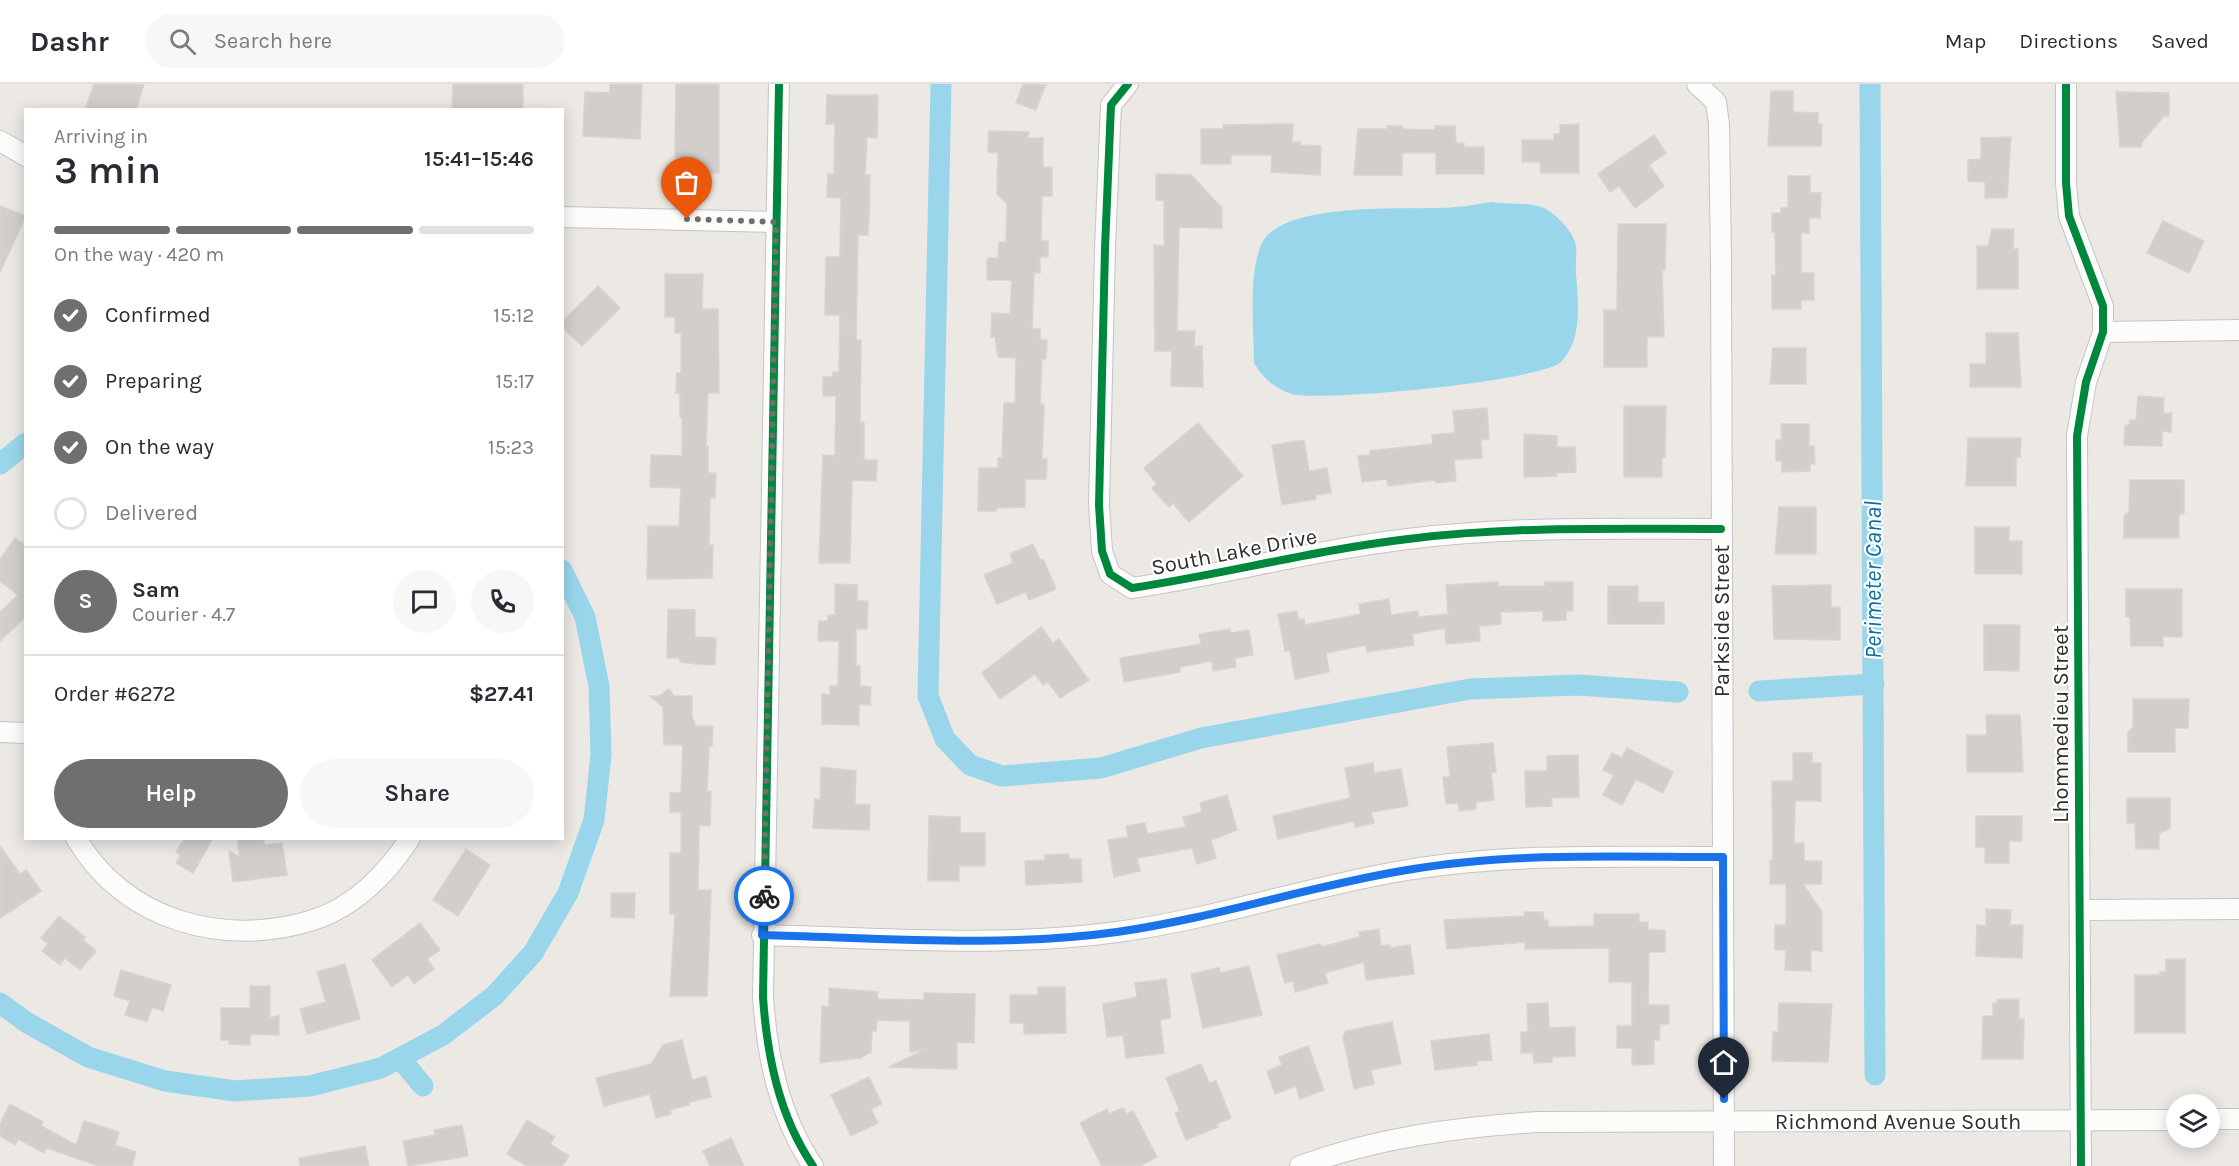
<!DOCTYPE html>
<html lang="en">
<head>
<meta charset="utf-8">
<style>
	body { margin:0; font-family:Karla,sans-serif; background:#f7f7f7; color:#2b2b33; height:100vh; display:flex; flex-direction:column; font-size:22px; white-space:nowrap }
	* { box-sizing:border-box; margin:0 }
	p { font-size:20px; color:#7c7c81 }
	.icon { flex:none; width:33px; height:33px; fill:none; stroke:currentColor; stroke-width:2; stroke-linecap:round; stroke-linejoin:round }
	.map { position:relative; flex:1; overflow:hidden }
	.sheet { position:absolute; left:24px; top:24px; width:540px; height:732px; display:flex; flex-direction:column; background:#fff; border-radius:0px; box-shadow:0 3px 15px #0003 }
	.sheet>* { flex:none }
	.tools { position:absolute; left:2166px; top:1010px; display:grid; gap:12px }
	.tools a { display:grid; place-items:center; width:54px; height:54px; border-radius:50%; background:#fff; box-shadow:0 3px 15px #0003; font-size:30px }
	.pin { position:absolute; display:grid; place-items:center; width:51px; height:51px; color:#fff; margin:-62px -26px; border-radius:50% 50% 50% 0; rotate:-45deg; box-shadow:0 0 6px #0007 }
	.pin .icon { rotate:45deg }
	.courier { position:absolute; display:grid; place-items:center; width:60px; height:60px; margin:-30px; border:4px solid #1a73e8; border-radius:50%; background:#fff; color:#222; box-shadow:0 2px 8px #0007 }
	.summary em { font-style:normal; font-weight:600 }
	.summary div { display:flex; flex-direction:column-reverse }
	.summary { display:flex; align-items:center; justify-content:space-between; height:102px; padding:0 30px }
	h1 { font-size:39px; font-weight:600; line-height:45px }
	.bar { display:grid; grid-template-columns:repeat(4,1fr); gap:9px 6px; align-content:center; height:72px; padding:0 30px }
	.bar i { height:8px; border-radius:4px; background:#e1e1e2 }
	.bar .selected { background:#706f6e }
	.bar p { grid-column:span 4 }
	.line { display:flex; align-items:center; gap:15px; padding:0 30px; border-top:2px solid #e1e1e2 }
	.line div { flex:1 }
	.round { display:grid; place-items:center; flex:none; width:63px; height:63px; border-radius:32px; background:#f7f7f7 }
	ol { padding:0 30px; list-style:none }
	li { display:flex; align-items:center; gap:18px; height:66px }
	li p { margin-inline-start:auto }
	li .icon { padding:6px; border-radius:50%; background:#706f6e; color:#fff; stroke-width:4 }
	li:last-child { color:#7c7c81 }
	li i { width:33px; height:33px; border:3px solid #e1e1e2; border-radius:50% }
	.primary-button { display:flex; gap:12px; margin-top:auto; padding:12px 30px }
	.primary-button a { flex:1; height:69px; border-radius:36px; background:#706f6e; color:#fff; font-size:24px; font-weight:600; line-height:69px; text-align:center }
	.primary-button a+a { background:#f7f7f7; color:#2b2b33 }
	header { display:flex; align-items:center; gap:36px; box-sizing:border-box; height:84px; padding:0 30px; background:#fff; border-bottom:2px solid #e1e1e2 }
	header strong { font-size:28px }
	nav { display:flex; gap:33px; margin-inline-start:auto; font-size:21px }
	.search { width:420px; height:54px; background:#f7f7f7; display:flex; align-items:center; gap:15px; box-sizing:border-box; padding:0 21px; border-radius:33px; color:#7c7c81; font-size:22px }
	.map>svg:first-child { display:block }
	.water { fill:#99d6ec }
	.lines { fill:none; stroke-linecap:round; stroke-linejoin:round }
	.canal { stroke:#99d6ec; stroke-width:21 }
	.building { fill:#d1cecb; stroke:#d7d4d0; stroke-width:1.5 }
	.minor-casing { stroke:#c5c4c5; stroke-width:22 }
	.minor { stroke:#fcfcfb; stroke-width:20 }
	.cycleway-casing { stroke:#fff; stroke-width:11 }
	.cycleway { stroke:#00873e; stroke-width:8 }
	.done { stroke:#706f6e; stroke-width:6; stroke-dasharray:0 10.8 }
	.route { stroke:#1a73e8; stroke-width:8 }
	.labels { text-anchor:middle; stroke-width:4.5; stroke-linejoin:round; paint-order:stroke }
	.street-label { font-size:22px; fill:#2e2e2e; stroke:#fff }
	.water-label { font-size:24px; font-style:italic; fill:#0d6fa3; stroke:#fff }
</style>
</head>
<body>
<header>
<strong>Dashr</strong>
<div class="search"><svg class="icon" aria-label="search" viewBox="0 0 24 24"><circle cx="10" cy="10" r="6"/><path d="M15 15l6 6"/></svg>Search here</div>
<nav><a>Map</a><a>Directions</a><a>Saved</a></nav>
</header>
<div class="map">
<svg width="2239" height="1082" viewBox="0 0 2239 1082">
	<rect width="100%" height="100%" fill="#ece8e4"/>
	<path class="water" d="M1491 118C1508 121 1535 117 1549 127 1559 134 1571 146 1575 158 1578 168 1575 180 1576 190 1578 217 1583 256 1561 278 1541 297 1322 318 1292 310 1275 305 1263 294 1254 279 1254 245 1248 193 1261 161 1278 119 1397 125 1437 124 1455 124 1473 121 1491 118Z"/>
	<g class="lines">
		<g class="canal">
			<path d="M941 0 928 612 945 655 970 681 1002 692 1101 684 1201 654 1470 605 1578 601 1678 608"/>
			<path d="M1870 0 1875 991"/>
			<path d="M0 380 26 359"/>
			<path d="M1759 607 1874 600"/>
			<path d="M0 919 26 938 88 973 165 997 235 1007 310 1002 381 984 443 951 494 912 533 869 568 809 594 736 601 671 599 602 585 533 562 486"/>
			<path d="M400 974 423 1002"/>
		</g>
	</g>
	<g class="building">
		<path d="M94 0H144L136 26H85Z"/>
		<path d="M453 0H523V26H452Z"/>
		<path d="M610 0H642L640 55 583 52 585 8 610 9Z"/>
		<path d="M676 0H719V89L682 88V74L675 73Z"/>
		<path d="M1023 0H1046L1036 26 1016 19Z"/>
		<path d="M1771 7H1793V28L1818 29V40H1822L1821 62H1768Z"/>
		<path d="M2116 8 2169 9V32H2164L2142 58 2141 63H2120Z"/>
		<path d="M827 11H878L877 54 867 53 865 91H870L869 134 868 151H858L856 256H861L860 338H864V376H877L876 397 852 396 850 479H819L823 371 835 372 836 312H823V293H832L833 288H839L840 231H825L826 173H840L841 114 827 113 828 90H834L835 40H826Z"/>
		<path d="M1293 40 1292 58H1300V61L1321 62 1320 91 1271 88 1272 71H1231V80H1201V45H1223V41Z"/>
		<path d="M1579 40V89H1541L1540 78H1522V56H1554V50H1560V41Z"/>
		<path d="M1387 42H1402V45L1435 46V42H1455L1456 59H1464V63H1484V90H1436V69H1402V91H1354L1358 45H1387Z"/>
		<path d="M989 47 1029 48 1027 54H1043V83H1052V112H1042L1041 157H1048V173H1040V189H1034L1032 245H1040V256H1047L1046 275H1042L1040 320H1044L1042 375H1047L1046 395H1025V423L996 424V427H978L979 384H998V374H1002L1004 319H1015L1016 274 998 273 995 253H991L992 229 1010 230 1012 196H987V174H998L999 158H1006L1007 120 997 110 998 69 988 68Z"/>
		<path d="M1654 51 1666 69 1649 81 1664 102 1635 124 1619 102 1610 108 1598 90Z"/>
		<path d="M2011 53 2007 114H1985V98L1968 97V76L1981 75V54Z"/>
		<path d="M1156 90 1191 91 1222 124V144L1179 143 1177 247H1195L1194 262H1202L1203 303 1171 302 1172 267H1155L1154 161 1164 162V116H1156Z"/>
		<path d="M1788 92H1810V109H1821L1820 134H1809V149H1801V189H1814V216H1801V225H1772V191H1776L1775 148H1772V129H1781V124H1788Z"/>
		<path d="M0 122 26 132 0 188Z"/>
		<path d="M2163 137 2204 157 2189 189 2147 169Z"/>
		<path d="M1618 140H1666L1665 186H1662L1664 253H1647V283H1604V226H1617Z"/>
		<path d="M1992 145H2014L2013 165H2018V205H1977V162H1988Z"/>
		<path d="M665 190H703L702 225H718L719 309H708L706 362H708V389H716L715 414H710L709 461H713L712 494 647 495 648 442H679L681 404 650 403 651 371 682 372V333H680V309H676L677 289H681V249H675V233H665Z"/>
		<path d="M598 202 620 224 582 262 562 243V238Z"/>
		<path d="M1986 249H2018L2021 303H1970V280H1986Z"/>
		<path d="M1773 264H1806V300H1770Z"/>
		<path d="M2138 312 2164 314 2163 329H2172L2171 348 2162 347V362L2124 361 2125 341H2129L2130 336H2136Z"/>
		<path d="M1624 322H1666L1665 373H1662V393H1624Z"/>
		<path d="M1487 324 1489 355 1481 356 1482 374 1454 376 1456 397 1436 399 1435 396 1388 402 1387 395 1362 398 1358 372 1370 371V367L1433 360 1432 351 1455 349 1453 327Z"/>
		<path d="M1198 339 1243 392 1189 438 1173 419 1169 423 1152 404 1157 400 1144 384Z"/>
		<path d="M1781 340H1809V362H1814L1815 380H1810V387L1782 388V377H1776V356H1782Z"/>
		<path d="M1524 350 1557 352V363H1575L1576 388 1556 389 1557 392 1524 393Z"/>
		<path d="M1968 354H2021L2020 373H2016V402H1966Z"/>
		<path d="M1304 356 1309 387 1327 384 1331 409 1316 411V415L1282 421 1272 361Z"/>
		<path d="M2130 396H2184V430H2179V454H2124V434L2126 429H2129Z"/>
		<path d="M1779 423H1816V470H1775Z"/>
		<path d="M1975 443H2009V457H2022V490H1975Z"/>
		<path d="M15 454 26 462V533L0 557V528L18 511 0 497V475Z"/>
		<path d="M1033 460 1040 476 1043 475 1056 505 1029 516 1026 508 997 520 984 491 1013 479 1010 470Z"/>
		<path d="M1498 498V502H1545V498H1573V527H1566V536L1543 537V527L1500 528 1501 540 1479 542 1480 557 1446 560 1445 544 1412 550 1414 561 1367 568 1366 561 1326 569 1329 588 1295 595 1290 566 1285 567 1278 530 1297 527 1298 536 1304 535 1305 541 1361 530 1359 520 1389 515 1391 531 1418 527 1419 533 1448 530 1446 501Z"/>
		<path d="M835 500 857 501V517H868L867 545H856V582H860V602L871 603 870 621 859 620V641L822 640V610L830 611V602H838L839 557H818L819 537H828V531H835Z"/>
		<path d="M1831 501V523H1840V556L1774 555 1772 502Z"/>
		<path d="M1608 502H1638V518H1664V540H1608Z"/>
		<path d="M2126 505H2182V553L2163 552V562H2131L2130 533H2126Z"/>
		<path d="M668 525 695 526V553L716 554 715 581 697 580 680 578V574H667Z"/>
		<path d="M1984 541H2020L2019 587 1984 586Z"/>
		<path d="M1041 543 1053 559 1059 555 1089 596 1060 614 1048 598 1043 601 1035 590 1000 615 982 589Z"/>
		<path d="M1230 545 1231 549 1249 546 1253 571 1235 574 1236 583 1213 587 1212 577 1180 583V588L1124 598 1120 574 1201 560 1199 550Z"/>
		<path d="M669 605 674 612H692V633L696 642H713L712 662H709L707 707H711L710 742 699 741 698 806H711L707 912H670L675 830H670V769H681V728H670V709H681L683 661H664L663 623 650 612H659Z"/>
		<path d="M2133 615H2189L2188 644H2175V668H2128V648L2133 643Z"/>
		<path d="M1986 631H2020L2023 688H1967V651H1987Z"/>
		<path d="M1493 659 1496 688 1491 689 1494 716 1476 718V725L1459 727 1458 719 1446 720 1443 693H1450L1447 663Z"/>
		<path d="M1627 664 1673 688 1663 709 1636 695 1622 721 1603 711 1614 691 1603 686 1612 669 1622 674Z"/>
		<path d="M1793 669H1812V679H1821V717H1795L1794 759H1804V777H1822L1821 800H1803L1822 828V867L1811 866V887L1785 886 1786 866H1775V841H1786V800H1770V776H1773L1772 697H1793Z"/>
		<path d="M1578 671 1579 713 1551 714 1552 722 1526 723 1525 687H1547V672Z"/>
		<path d="M1373 679 1374 689 1401 685 1408 722 1371 728 1374 739 1355 743 1354 737 1278 755 1273 732 1350 714 1345 684Z"/>
		<path d="M821 683 856 687 855 720 870 721 869 746 813 744 815 715 820 716Z"/>
		<path d="M1227 711 1237 746 1211 756 1216 774 1197 780 1192 764 1137 774 1140 787 1114 793 1108 756 1128 753 1126 742 1145 739 1147 750 1186 743 1183 733 1202 728 1200 719Z"/>
		<path d="M2127 714H2170V744L2159 750V765H2136L2135 739H2127Z"/>
		<path d="M929 732 960 733V749H985V782H959V797H928Z"/>
		<path d="M1976 732H2022V757H2009V779H1985V763H1976Z"/>
		<path d="M185 754H213L193 789 176 779 181 771 176 768Z"/>
		<path d="M237 754H264V761L282 759 287 791 233 798 229 767 240 773Z"/>
		<path d="M0 762 20 790 26 786 41 807 0 834Z"/>
		<path d="M466 765 490 781 458 832 433 816Z"/>
		<path d="M1069 770V775H1081L1082 798 1026 801 1025 777 1045 776V771Z"/>
		<path d="M611 809H635L634 834 611 833Z"/>
		<path d="M1986 825 2011 826 2010 841H2023L2022 874 1976 872 1977 841 1986 842Z"/>
		<path d="M1524 828H1543L1544 837 1548 836V843L1594 842V830H1639V838H1648V846H1665V868H1649L1648 921H1669V940H1660L1659 956 1654 955V980L1632 981V964H1617V942H1632V898H1609V864L1525 865V858L1447 865 1444 836 1525 832Z"/>
		<path d="M59 832 85 853 83 856 96 867 80 886 65 874 60 881 42 867 48 860 41 854Z"/>
		<path d="M420 839 440 866 427 875 434 885 414 900 408 891 392 903 372 876Z"/>
		<path d="M1379 845 1381 862 1390 861V864L1410 861 1414 890 1366 896 1364 878 1325 889 1328 899 1295 908 1293 897 1285 899 1277 871 1320 860 1321 863 1360 853 1359 848Z"/>
		<path d="M2166 875H2185V949H2135V891H2160V888H2166Z"/>
		<path d="M345 880 360 935 307 950 300 925 326 918 317 888Z"/>
		<path d="M1249 882 1262 931 1203 944 1191 890 1219 884 1220 889Z"/>
		<path d="M121 886 171 901 163 927 152 923 147 938 125 931 130 917 114 912Z"/>
		<path d="M1166 895 1171 934 1160 936 1164 969 1126 974 1123 951 1107 953 1103 920 1137 913 1135 899Z"/>
		<path d="M250 902H270V934L279 931V951L250 950V961L229 960V956H221V924H250Z"/>
		<path d="M1038 903H1065L1066 949 1024 950V939H1010V911H1038Z"/>
		<path d="M829 904 878 908 877 915 924 916V909L975 910 974 959 957 958V985L889 983 926 965 910 968V937L877 936 876 947H872L871 968 860 974 820 979 822 922 829 923Z"/>
		<path d="M1998 915H2019V935H2024L2023 975H1982L1983 932H1993V919L1997 920Z"/>
		<path d="M1548 919 1549 944 1575 943V972L1552 973V978L1534 979 1533 969H1521V948H1528L1527 920Z"/>
		<path d="M1779 919 1832 920 1828 978 1772 977 1773 948 1778 949Z"/>
		<path d="M1392 938 1401 980 1371 986 1374 1000 1354 1005 1343 953 1346 947Z"/>
		<path d="M1489 950 1492 976 1477 977V981L1435 986 1431 957Z"/>
		<path d="M682 956 692 996 706 992 711 1013 689 1018V1021L670 1026 671 1030 656 1034 650 1010 604 1022 596 994 651 980 663 961Z"/>
		<path d="M1308 962 1324 1006 1300 1015 1296 1002 1275 1010 1267 987 1282 981 1279 973Z"/>
		<path d="M1201 980 1209 999 1216 997 1231 1034 1216 1040 1218 1043 1186 1056 1175 1029 1180 1027 1166 994Z"/>
		<path d="M869 993 882 1020 871 1025 878 1039 851 1052 831 1011Z"/>
		<path d="M10 1020 43 1038 41 1042 76 1061 84 1037 119 1048 115 1061 136 1068 132 1082H99L47 1064 44 1069 18 1055 15 1061 0 1052V1040Z"/>
		<path d="M1123 1024 1127 1030 1133 1027 1157 1073 1140 1082H1102L1080 1039 1107 1025 1109 1030Z"/>
		<path d="M527 1036 555 1053 550 1060 569 1072 562 1082H527L507 1070Z"/>
		<path d="M462 1041 468 1072 408 1082 403 1057 435 1051 434 1046Z"/>
		<path d="M731 1054 744 1082H710L703 1067Z"/>
		<path d="M365 1062 369 1082H300L299 1074Z"/>
	</g>
	<g class="lines">
		<g class="minor-casing">
			<g id="minor">
				<path d="M779 0 763 913C767 972 779 1032 813 1082"/>
				<path d="M1128 0 1111 21 1105 164 1099 421 1102 467 1110 490 1132 504C1224 490 1315 466 1408 455 1513 442 1616 445 1721 445"/>
				<path d="M1697 0 1716 18 1719 40 1721 176 1724 1082"/>
				<path d="M2066 0V99L2069 132 2103 222V248L2086 298 2077 352 2081 1082"/>
				<path d="M0 57 26 72"/>
				<path d="M562 133 776 138"/>
				<path d="M2103 248 2239 246"/>
				<path d="M0 648 26 649"/>
				<path d="M76 754C124 837 225 864 313 836 354 823 387 790 410 754"/>
				<path d="M2080 826 2239 825"/>
				<path d="M762 851C880 854 1000 864 1117 848 1215 835 1309 802 1407 786 1511 769 1618 773 1723 773"/>
				<path d="M2210 1035H2239"/>
				<path d="M1300 1082C1376 1054 1457 1043 1537 1038L2176 1036"/>
			</g>
		</g>
		<use href="#minor" class="minor"/>
		<g class="cycleway-casing">
			<g id="cycleway">
				<path d="M779 0 763 913C767 972 779 1032 813 1082"/>
				<path d="M1128 0 1111 21 1105 164 1099 421 1102 467 1110 490 1132 504C1224 490 1315 466 1408 455 1513 442 1616 445 1721 445"/>
				<path d="M2066 0V99L2069 132 2103 222V248L2086 298 2077 352 2081 1082"/>
			</g>
		</g>
		<use href="#cycleway" class="cycleway"/>
	</g>
	<g class="lines">
		<path class="done" d="M687 135 776 138 764 812"/>
		<path class="route" d="M764 812 762 851C880 854 1001 864 1117 848 1215 834 1309 802 1407 786 1511 768 1618 773 1723 773L1724 1015"/>
	</g>
	<g class="labels">
		<g class="street-label">
			<text transform="translate(1234 467) rotate(-11)" y="8">South Lake Drive</text>
			<text transform="translate(1721 537) rotate(-90)" y="8">Parkside Street</text>
			<text transform="translate(2060 640) rotate(-90)" y="8">Lhommedieu Street</text>
			<text x="1898" y="1045">Richmond Avenue South</text>
		</g>
		<g class="water-label">
			<text transform="translate(1873 496) rotate(-90)" y="8">Perimeter Canal</text>
		</g>
	</g>
</svg>
<div class="tools">
<a><svg class="icon" aria-label="layers" viewBox="0 0 24 24"><path d="M12 4l9 5-9 5-9-5zM3 14l9 5 9-5"/></svg></a>
</div>
<div class="pin" style="left:687px;top:135px;background:#ea580c"><svg class="icon" aria-label="bag" viewBox="0 0 24 24"><path d="M5 8h14l-1 12H6zM9 8a3 3 0 0 1 6 0"/></svg></div>
<div class="pin" style="left:1724px;top:1015px;background:#1f2937"><svg class="icon" aria-label="home" viewBox="0 0 24 24"><path d="M3 11l9-7 9 7M6 9v11h12V9"/></svg></div>
<div class="courier" style="left:764px;top:812px"><svg class="icon" aria-label="bike" viewBox="0 0 24 24"><circle cx="6" cy="16" r="4"/><circle cx="18" cy="16" r="4"/><path d="M6 16l4-8h5l3 8M10 8l3 8H6M13 5h3"/></svg></div>
<section class="sheet">
<div class="summary"><div><h1>3 min</h1><p>Arriving in</p></div><em>15:41–15:46</em></div>
<div class="bar"><i class="selected"></i><i class="selected"></i><i class="selected"></i><i></i><p>On the way · 420 m</p></div>
<ol>
<li><svg class="icon" aria-label="check" viewBox="0 0 24 24"><path d="M5 12l5 5 9-10"/></svg>Confirmed<p>15:12</p></li>
<li><svg class="icon" aria-label="check" viewBox="0 0 24 24"><path d="M5 12l5 5 9-10"/></svg>Preparing<p>15:17</p></li>
<li><svg class="icon" aria-label="check" viewBox="0 0 24 24"><path d="M5 12l5 5 9-10"/></svg>On the way<p>15:23</p></li>
<li><i></i>Delivered</li>
</ol>
<div class="line" style="height:108px"><b class="round" style="background:#706f6e;color:#fff">S</b><div><b>Sam</b><p>Courier · 4.7</p></div><a class="round"><svg class="icon" aria-label="chat" viewBox="0 0 24 24"><path d="M4 5h16v11H9l-5 4z"/></svg></a><a class="round"><svg class="icon" aria-label="phone" viewBox="0 0 24 24"><path d="M5 4h4l2 5-3 2q2 4 5 5l2-3 5 2v4C11 20 4 13 5 4z"/></svg></a></div>
<div class="line" style="height:78px"><div>Order #6272</div><b>$27.41</b></div>
<div class="primary-button"><a>Help</a><a>Share</a></div>
</section>
</div>
</body>
</html>
